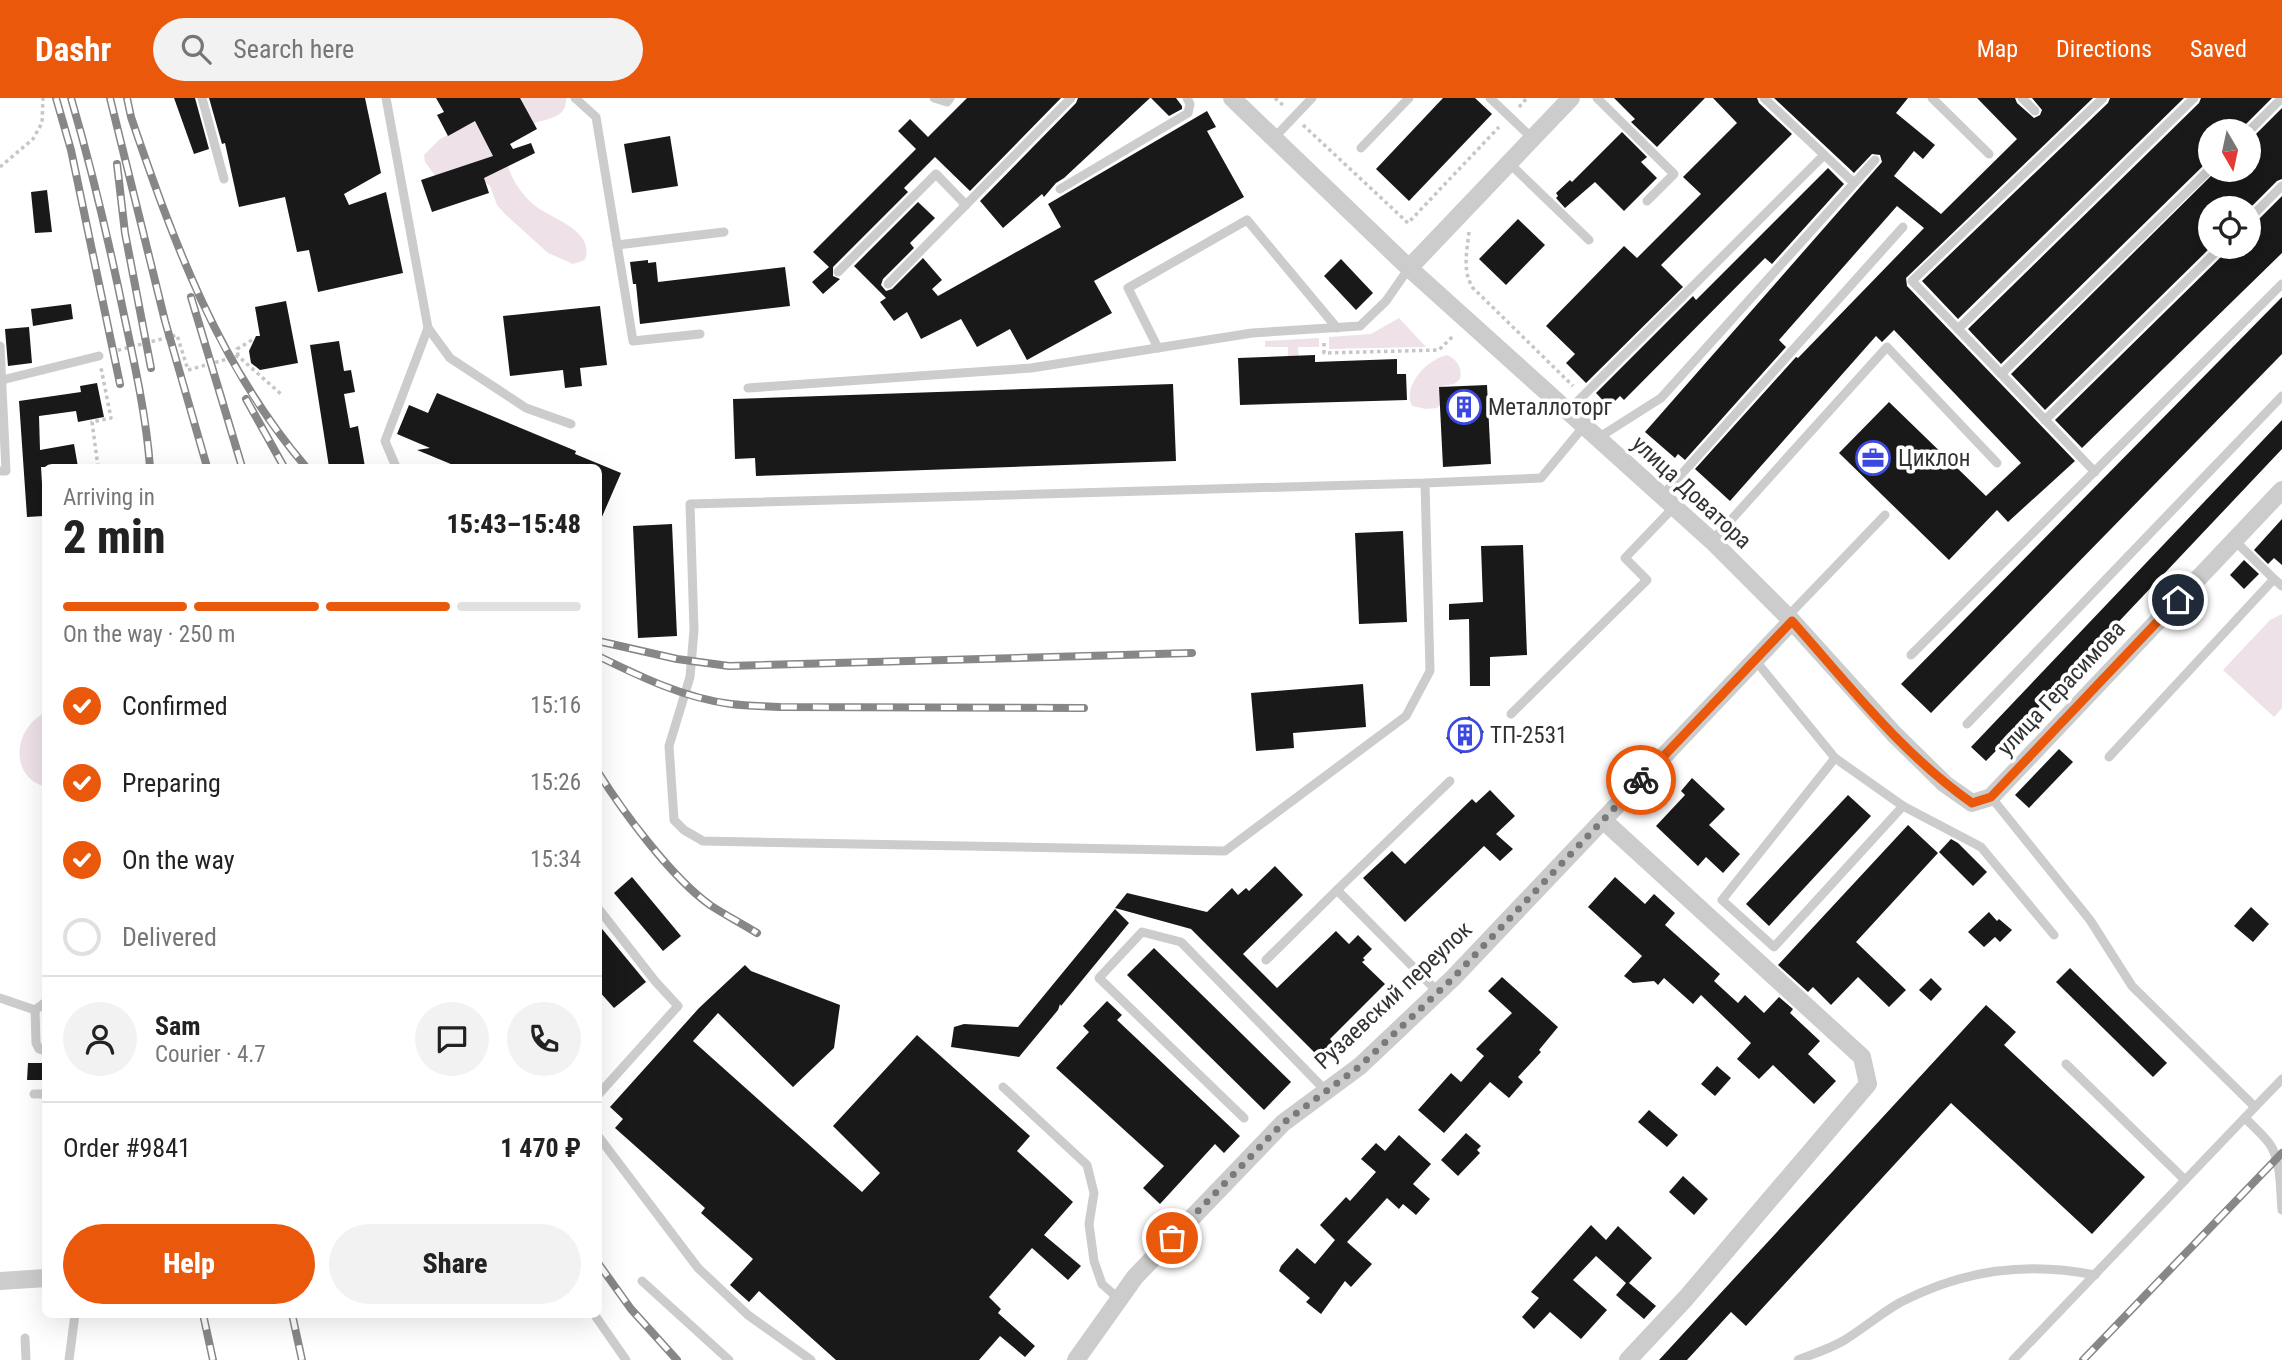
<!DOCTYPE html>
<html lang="en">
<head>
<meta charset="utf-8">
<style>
	body { margin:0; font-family:"Roboto Condensed",sans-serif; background:#f2f2f2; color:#222; height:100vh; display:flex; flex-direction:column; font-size:26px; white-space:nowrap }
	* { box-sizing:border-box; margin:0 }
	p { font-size:23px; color:#767676 }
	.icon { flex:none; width:38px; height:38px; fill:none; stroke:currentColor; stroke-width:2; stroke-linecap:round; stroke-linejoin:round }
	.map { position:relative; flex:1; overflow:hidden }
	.panel { position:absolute; left:42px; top:366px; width:560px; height:854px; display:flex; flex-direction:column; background:#fff; border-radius:10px; box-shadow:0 7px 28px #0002 }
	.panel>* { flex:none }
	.needle { width:46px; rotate:171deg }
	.tools { position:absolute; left:2198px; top:21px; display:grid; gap:14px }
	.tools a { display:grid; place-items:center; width:63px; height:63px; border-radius:50%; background:#fff; box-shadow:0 7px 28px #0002; font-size:35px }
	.pin { position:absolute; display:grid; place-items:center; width:60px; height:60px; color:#fff; margin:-30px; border:4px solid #fff; border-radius:50%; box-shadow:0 2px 7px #0007 }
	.courier { position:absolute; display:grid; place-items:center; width:70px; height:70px; margin:-35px; border:5px solid #ea580c; border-radius:50%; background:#fff; color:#222; box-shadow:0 2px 9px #0007 }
	.summary em { font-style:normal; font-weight:800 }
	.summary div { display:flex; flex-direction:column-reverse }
	.summary { display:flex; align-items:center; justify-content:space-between; height:119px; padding:0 21px }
	h1 { font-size:46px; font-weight:800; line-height:52px }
	.bar { display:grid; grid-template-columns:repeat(4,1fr); gap:10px 7px; align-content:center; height:84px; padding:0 21px }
	.bar i { height:9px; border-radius:5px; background:#e0e0e0 }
	.bar .active { background:#ea580c }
	.bar p { grid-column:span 4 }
	.line { display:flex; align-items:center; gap:18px; padding:0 21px; border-top:2px solid #e0e0e0 }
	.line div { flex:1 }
	.round { display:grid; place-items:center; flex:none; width:74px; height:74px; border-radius:37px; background:#f2f2f2 }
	ol { padding:0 21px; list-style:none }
	li { display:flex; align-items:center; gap:21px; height:77px }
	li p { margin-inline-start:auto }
	li .icon { padding:7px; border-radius:50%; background:#ea580c; color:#fff; stroke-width:4 }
	li:last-child { color:#767676 }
	li i { width:38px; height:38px; border:4px solid #e0e0e0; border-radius:50% }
	.action { display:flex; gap:14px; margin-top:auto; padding:14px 21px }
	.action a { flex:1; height:80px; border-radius:42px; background:#ea580c; color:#fff; font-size:28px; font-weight:800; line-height:80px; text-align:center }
	.action a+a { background:#f2f2f2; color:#222 }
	header { display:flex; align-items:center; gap:42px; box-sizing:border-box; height:98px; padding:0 35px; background:#ea580c; color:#fff }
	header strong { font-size:33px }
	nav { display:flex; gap:38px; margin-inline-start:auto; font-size:24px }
	.search { width:490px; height:63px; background:#f2f2f2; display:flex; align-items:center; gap:18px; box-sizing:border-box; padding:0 24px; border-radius:38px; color:#767676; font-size:26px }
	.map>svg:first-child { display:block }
	.green { fill:#eee1e8 }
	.building { fill:#191919 }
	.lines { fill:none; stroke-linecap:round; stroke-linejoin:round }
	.path { stroke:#c6c6c6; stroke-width:3.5; stroke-dasharray:3.5 3.5; stroke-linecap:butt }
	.service { stroke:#ccc; stroke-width:9 }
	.minor { stroke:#ccc; stroke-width:18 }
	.rail-casing { stroke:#878787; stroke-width:8 }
	.rail { stroke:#fff; stroke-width:5; stroke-dasharray:16; stroke-linecap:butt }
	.done { stroke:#7a7a7a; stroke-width:7; stroke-dasharray:0 12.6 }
	.route { stroke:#ea580c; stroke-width:9 }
	.labels { text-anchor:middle; stroke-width:7; stroke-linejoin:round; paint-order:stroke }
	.poi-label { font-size:23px; fill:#323232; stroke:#fff; text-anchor:start }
	.street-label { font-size:23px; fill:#323232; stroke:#fff }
</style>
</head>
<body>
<header>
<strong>Dashr</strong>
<div class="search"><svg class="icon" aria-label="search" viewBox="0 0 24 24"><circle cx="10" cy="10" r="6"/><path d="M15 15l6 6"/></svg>Search here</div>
<nav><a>Map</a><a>Directions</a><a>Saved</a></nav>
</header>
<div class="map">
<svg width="2282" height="1262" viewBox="0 0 2282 1262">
	<rect width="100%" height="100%" fill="#fff"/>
	<g class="green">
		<path d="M505 0H566C567 21 547 20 532 26 525 29 518 34 511 38 509 46 505 57 507 65 511 81 522 97 534 107 553 122 595 132 585 162L573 166 548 155 505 116 497 107 490 88 479 80H437L425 64 424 57 440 41 500 9Z"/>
		<path d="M1399 220 1426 249 1329 251V239L1371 236Z"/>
		<path d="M1319 240V249H1298L1299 260H1288V249H1265V243Z"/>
		<path d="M1447 257C1457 261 1463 271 1460 281L1454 286 1443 288 1441 306 1437 310 1426 311 1412 308C1402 287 1428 261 1447 257Z"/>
		<path d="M2282 516V610L2274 619 2223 572 2270 522Z"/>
		<path d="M45 615V689C8 677 14 630 45 615Z"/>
	</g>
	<g class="building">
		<path d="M174 0H195L209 51 194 56Z"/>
		<path d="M209 0H365L381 75 344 96 349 107 386 94 403 175 318 194 309 152 297 154 285 99 239 109 225 45 222 46Z"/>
		<path d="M436 0H520L537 31 510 46 513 51 531 45 535 55 484 80 489 95 432 114 421 82 493 58 475 23 448 38 437 17 444 14Z"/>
		<path d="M967 0H1061L970 93 935 59 904 90 908 94 833 169V178L840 181 823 196 812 184 829 169 813 154 916 51 898 33 910 21 928 39Z"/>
		<path d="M1078 0H1150L1064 80 1056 85 1044 99 1042 96 1003 130 980 103 1076 5Z"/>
		<path d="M1151 0H1176L1182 8V11L1169 18Z"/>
		<path d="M1443 0H1475L1492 16 1409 103 1376 71Z"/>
		<path d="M1614 0H1705L1657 49 1631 24 1635 21Z"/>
		<path d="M1713 0H1757L1759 5 1792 36 1661 167 1683 189 1586 285 1566 265 1575 256 1546 228 1624 148 1637 160 1701 96 1683 79 1737 25Z"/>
		<path d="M1774 0H1908L1896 15 1935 47 1923 61 1914 53 1894 78 1941 116 2017 41 1977 0H2015L2017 5 2034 20 2040 17 2042 12 2032 0H2093L1906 180 1907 188 2075 363 2008 424 1997 412 1949 462 1839 355 1889 304 1986 398 2021 365 1894 232 1882 244 1876 238 1730 403 1695 371 1796 259 1798 260 1924 130 1897 108 1779 242 1786 249 1685 362 1678 356 1675 360 1645 334 1882 64 1880 57 1872 56 1854 75Z"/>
		<path d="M2110 0H2184L1958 221 1922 183 2108 5Z"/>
		<path d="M2201 0H2272L2244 28 2242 33H2210V64L2205 66 2001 266 1968 231 2199 5Z"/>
		<path d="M2282 10V81L2277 83 2249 111 2210 110 2211 149 2045 312 2011 276 2217 72H2249V40L2254 38Z"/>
		<path d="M1207 13 1216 29 1207 33 1244 99 1094 183 1112 215 1027 262 1010 231 977 249 961 221 921 241 907 214 894 223 880 204 886 200 854 168 852 170 918 104 935 120 910 145 914 150 883 181 881 187 886 193 892 191 923 160 942 182 932 191 938 198 1061 129 1048 106Z"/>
		<path d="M1622 34 1647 59 1641 64 1657 80 1624 113 1595 84 1565 110 1556 100 1558 98 1556 95 1570 82 1572 84Z"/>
		<path d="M670 38 678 88 632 95 624 46Z"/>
		<path d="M1828 70 1844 86 1772 166 1765 160 1624 302 1620 298 1609 309 1596 295 1693 198 1696 202Z"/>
		<path d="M47 92 52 134 35 135 31 94Z"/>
		<path d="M2282 98V155L2082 350 2055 322 2226 154 2228 149H2249V128L2254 126Z"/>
		<path d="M1518 121 1545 147 1506 187 1479 161Z"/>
		<path d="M1341 161 1373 195 1356 212 1324 178Z"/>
		<path d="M648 162V165L656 164 658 184 785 169 790 208 640 226 636 186H633L630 164Z"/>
		<path d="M2282 199V256L1931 615 1901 586Z"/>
		<path d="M286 203 298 265 260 272 251 265 249 253 256 238H260L255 209Z"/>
		<path d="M71 206 73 221 33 228 31 211Z"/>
		<path d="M600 208 607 267 580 270 582 288 565 290 563 272 510 278 503 218Z"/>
		<path d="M29 229 32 265 8 268 5 231Z"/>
		<path d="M339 243 344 273 351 272 355 294 344 296 350 330 358 328 365 369H329L310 247Z"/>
		<path d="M1315 257V264L1397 261V276H1406L1407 302 1240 307 1238 260Z"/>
		<path d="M97 285 104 319 78 324 76 313 39 318 40 352 74 346 78 369H41L44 418 27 419 19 303 81 294 80 288Z"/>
		<path d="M1173 286 1176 363 756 378 755 360 735 361 733 301Z"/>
		<path d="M1487 287 1491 366 1443 369 1439 289Z"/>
		<path d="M437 295 576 353 575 356 621 375 598 428V369H458L417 352 430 350 397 336 409 307 428 315Z"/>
		<path d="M2282 322V351L2109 534 2115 543 2081 576 2076 571 1986 663 1971 649Z"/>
		<path d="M2282 421V467L2274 460 2268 466 2254 452Z"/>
		<path d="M672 426 677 538 638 540 633 428Z"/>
		<path d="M1403 433 1407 524 1359 526 1355 435Z"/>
		<path d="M1523 447 1527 557 1490 559V588H1470L1469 521 1449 522V506L1483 504 1481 448Z"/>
		<path d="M2244 462 2259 476 2244 491 2230 477Z"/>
		<path d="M1363 586 1366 629 1293 635 1294 650 1256 653 1251 595Z"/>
		<path d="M1469 618 1484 634 1461 656 1446 640Z"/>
		<path d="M2059 651 2073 664 2029 710 2015 697Z"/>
		<path d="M1692 680 1725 711 1709 727 1740 756 1723 775 1706 759 1698 768 1656 728 1685 697 1681 693Z"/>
		<path d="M1490 692 1515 718 1496 736 1513 751 1500 763 1484 748 1405 824 1363 780 1392 753 1405 766 1472 701 1476 705Z"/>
		<path d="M1848 697 1871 718 1769 828 1746 806Z"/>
		<path d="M1908 727 1938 755 1856 844 1906 892 1889 909 1858 879 1831 907 1813 889 1808 894 1778 867Z"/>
		<path d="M1951 741 1958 745 1987 774 1973 788 1939 754Z"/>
		<path d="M1275 768 1303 797 1243 856 1277 890 1336 833 1349 846 1358 837 1372 851 1363 860 1365 862 1362 864 1385 886 1330 941 1334 946 1320 960 1191 831 1115 810 1127 795 1207 814 1232 790 1238 797 1246 790 1249 793Z"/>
		<path d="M632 779 681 838 663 853 614 795Z"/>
		<path d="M1615 779 1645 806 1654 796 1675 815 1665 827 1720 876 1714 883 1738 905 1745 897 1764 915 1779 899 1793 911 1790 915 1820 943 1808 956 1836 983 1814 1006 1773 967 1759 981 1737 961 1751 945 1701 897 1693 906 1664 880 1658 887 1654 883 1633 885 1624 878 1642 858 1588 809Z"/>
		<path d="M2251 809 2269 826 2253 844 2234 828Z"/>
		<path d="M1115 811 1129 825 1061 908 1060 906 1058 912 1019 959 951 949 954 929 964 926 1018 929Z"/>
		<path d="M1989 814 1997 823 1999 821 2012 832 2000 844 1995 839 1984 849 1968 834Z"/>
		<path d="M598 826 646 884 614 910 598 892Z"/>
		<path d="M1154 850 1291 984 1264 1012 1127 877Z"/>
		<path d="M745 867 751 873 840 907 834 950 793 989 718 915 693 943 862 1094 880 1075 833 1028 917 937 1030 1038 1017 1053 1073 1104 1044 1137 1081 1168 1068 1182 1032 1150 989 1199 1001 1211 998 1215 1035 1248 1025 1259 1000 1238 979 1262H836L759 1193 749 1204 730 1187 753 1161 701 1115 705 1110 615 1030 623 1021 610 1009 699 910Z"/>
		<path d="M2070 870 2167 965 2153 979 2056 884Z"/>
		<path d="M1502 879 1558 929 1539 952 1541 954 1518 979 1523 984 1509 1000 1490 984 1444 1035 1418 1012 1451 975 1461 984 1484 958 1476 951 1512 915 1488 893Z"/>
		<path d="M1931 880 1942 891 1931 903 1919 892Z"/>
		<path d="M1107 903 1122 917 1117 922 1240 1038 1224 1055 1215 1046 1160 1106 1143 1090 1164 1068 1056 970 1089 934 1083 928Z"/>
		<path d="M1986 907 2016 934 2004 947 2145 1079 2092 1136 1951 1005 1746 1228 1731 1214 1687 1262H1659Z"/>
		<path d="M28 965H46V982H27Z"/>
		<path d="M1717 968 1731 980 1715 998 1701 986Z"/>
		<path d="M1649 1012 1678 1037 1667 1049 1638 1024Z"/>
		<path d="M1466 1035 1481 1048 1477 1052 1480 1055 1458 1078 1441 1062Z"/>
		<path d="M1399 1037 1431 1066 1413 1086 1430 1101 1416 1117 1403 1106 1399 1111 1387 1100 1347 1144 1372 1166 1351 1189 1345 1183 1321 1216 1306 1204 1310 1200 1279 1173 1281 1168 1297 1150 1315 1166 1335 1142 1320 1127 1346 1099 1350 1103 1376 1074 1361 1061 1376 1045 1385 1053Z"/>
		<path d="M1683 1078 1708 1101 1694 1117 1669 1094Z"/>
		<path d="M1591 1127 1606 1142 1618 1128 1652 1160 1629 1185 1656 1208 1644 1221 1616 1197 1626 1185 1596 1158 1573 1182 1607 1212 1581 1241 1550 1214 1534 1231 1522 1219 1539 1200 1531 1194Z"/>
	</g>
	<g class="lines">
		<g class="path">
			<path d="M1275 0 1285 9"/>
			<path d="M1519 9 1527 0"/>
			<path d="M1303 27 1408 125 1499 29"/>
			<path d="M0 69 33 41 42 25 43 0"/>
			<path d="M1469 134C1467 153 1462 173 1473 190L1573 288"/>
			<path d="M1324 245V255L1439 252 1454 237"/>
			<path d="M111 254 177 237 188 272 238 258 281 296"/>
			<path d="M238 258 237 251 252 242"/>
			<path d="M98 369 92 324 111 320 101 270"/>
		</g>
		<g class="service">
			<path d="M202 0 224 81"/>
			<path d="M386 0 428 230 385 343 396 369"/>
			<path d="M575 0 596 19 633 243 700 236"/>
			<path d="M934 0 947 4 950 0"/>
			<path d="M1490 0 1532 40"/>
			<path d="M1597 0 1674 76 1647 103"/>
			<path d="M1764 0 1854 85"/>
			<path d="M1932 0 1989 56"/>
			<path d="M2022 0 2035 13"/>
			<path d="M2249 33 2282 0"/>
			<path d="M1274 40 1312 0"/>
			<path d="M1361 50 1409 0"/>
			<path d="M1509 65 1589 142"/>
			<path d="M1060 91 1188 15 1190 6 1187 0"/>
			<path d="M2249 121 2282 88"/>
			<path d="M617 147 724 134"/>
			<path d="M838 174 936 76 966 107"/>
			<path d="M888 186 1071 0"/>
			<path d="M428 230 450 260 526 310 571 326"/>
			<path d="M1958 231 2194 0"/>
			<path d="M0 248 6 373H0"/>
			<path d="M1158 250 1128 190 1247 122 1337 230"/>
			<path d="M2001 276 2210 71"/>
			<path d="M2 282 99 258"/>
			<path d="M748 290 1031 270 1252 235 1360 228 1386 203 1409 170"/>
			<path d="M1568 313 1824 57"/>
			<path d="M2045 322 2221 149"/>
			<path d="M1598 340 1661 300 1875 62"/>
			<path d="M2095 374 1912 183 2103 0"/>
			<path d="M1425 385 690 406 694 532 690 579 669 648 674 722 684 732 703 743 1225 753 1406 618 1430 573 1425 385 1541 380 1584 328"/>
			<path d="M1662 398 1903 129"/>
			<path d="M1712 443 1887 249 1997 365"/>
			<path d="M2274 481 2282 488"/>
			<path d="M1787 519 1885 417"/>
			<path d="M1911 557 2282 186"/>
			<path d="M1755 562 1835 660 1722 802 1774 849 1903 708 1981 749 2054 837"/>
			<path d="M1511 616 1647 482 1625 460 1674 409"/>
			<path d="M1967 626 2282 298"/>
			<path d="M2109 659 2274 481 2234 442"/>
			<path d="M1835 660 1903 708"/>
			<path d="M1991 699 2090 822 2132 888 2255 1009 2013 1262"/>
			<path d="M598 810 655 883 678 908 598 997"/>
			<path d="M1266 862 1337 792"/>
			<path d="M1438 894 1337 792 1450 683"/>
			<path d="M0 900 35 912 36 945 39 951 46 953"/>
			<path d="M35 912 46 904"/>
			<path d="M2066 966 2185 1082"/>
			<path d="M1003 989 1087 1067 1094 1095 1089 1126 1094 1163 1102 1186 1119 1201"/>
			<path d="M34 996H46"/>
			<path d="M2255 1009 2282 981"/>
			<path d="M1244 1020 1099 880 1142 834 1181 844 1326 993"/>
			<path d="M2245 1020C2253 1028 2262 1036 2269 1045 2282 1063 2280 1091 2282 1112"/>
			<path d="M598 1038 698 1170 748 1217 811 1262"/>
			<path d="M642 1183 729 1262"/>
			<path d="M594 1216 626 1262"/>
			<path d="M25 1240 26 1262"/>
			<path d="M69 1262 75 1216"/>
			<path d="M1798 1262C1813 1256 1829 1251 1843 1243 1863 1231 1881 1215 1901 1204 1964 1172 2026 1163 2095 1177"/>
		</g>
		<g class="minor">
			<path d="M1232 0 1409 170 1712 443 1792 523 1894 636 1945 686 1972 705 1991 699 2282 392"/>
			<path d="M1409 170 1571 0"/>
			<path d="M1603 722 1862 959 1868 986 1686 1200 1628 1262"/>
			<path d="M0 1183 46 1180"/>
			<path d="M1076 1262 1135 1179 1283 1025 1360 968 1453 880 1792 523"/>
		</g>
		<g class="rail-casing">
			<g id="rail">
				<path d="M56 0 71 52 120 286"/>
				<path d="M71 0C92 72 109 144 124 217 135 268 146 317 150 369"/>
				<path d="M110 0 165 223 207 369"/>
				<path d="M127 0 131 19C174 145 218 266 306 369"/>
				<path d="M117 66 125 135 151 270"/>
				<path d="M191 199 242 369"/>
				<path d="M246 301 284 369"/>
				<path d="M598 543 677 561 729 568 1192 555"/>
				<path d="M598 558C641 579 684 600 731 606 747 608 764 608 780 609L1084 610"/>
				<path d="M598 674C623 714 672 780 710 807 725 817 741 825 757 835"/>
				<path d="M598 1165 631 1211 677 1262"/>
				<path d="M203 1216 213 1262"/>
				<path d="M292 1216 302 1262"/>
				<path d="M2083 1262 2282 1055"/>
			</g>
		</g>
		<use href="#rail" class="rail"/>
	</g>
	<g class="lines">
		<path class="done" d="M1172 1140 1283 1025 1360 968 1453 880 1641 682"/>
		<path class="route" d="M1641 682 1792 523C1848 586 1902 656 1972 705L1991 699 2178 502"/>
	</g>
	<defs>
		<g id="building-ring" transform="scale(1.75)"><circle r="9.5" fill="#fff" stroke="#3b49e1" stroke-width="1.5"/><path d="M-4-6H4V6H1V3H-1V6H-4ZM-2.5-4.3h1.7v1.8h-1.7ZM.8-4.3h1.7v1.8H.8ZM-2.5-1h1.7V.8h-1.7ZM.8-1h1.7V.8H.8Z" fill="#3b49e1"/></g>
		<g id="office-ring" transform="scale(1.75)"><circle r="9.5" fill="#fff" stroke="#3b49e1" stroke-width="1.5"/><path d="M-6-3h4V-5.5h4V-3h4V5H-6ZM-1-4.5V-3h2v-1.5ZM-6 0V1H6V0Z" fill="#3b49e1"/></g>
	</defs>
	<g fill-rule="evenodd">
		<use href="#building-ring" x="1464" y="309"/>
		<use href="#office-ring" x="1873" y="360"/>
		<use href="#building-ring" x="1465" y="637"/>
	</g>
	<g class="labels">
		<g class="poi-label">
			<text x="1488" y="317">Металлоторг</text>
			<text x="1898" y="368">Циклон</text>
			<text x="1490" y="645">ТП-2531</text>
		</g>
		<g class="street-label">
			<text transform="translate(1692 394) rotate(43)" y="8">улица Доватора</text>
			<text transform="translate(2061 590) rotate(-47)" y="8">улица Герасимова</text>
			<text transform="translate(1393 897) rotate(-43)" y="8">Рузаевский переулок</text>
		</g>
	</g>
</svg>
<div class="tools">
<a><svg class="needle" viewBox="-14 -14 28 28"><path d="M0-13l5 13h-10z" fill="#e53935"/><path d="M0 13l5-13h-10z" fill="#767676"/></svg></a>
<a><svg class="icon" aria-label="locate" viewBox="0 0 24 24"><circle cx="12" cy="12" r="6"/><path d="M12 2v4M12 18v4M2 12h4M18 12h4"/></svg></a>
</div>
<div class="pin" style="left:1172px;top:1140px;background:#ea580c"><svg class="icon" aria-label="bag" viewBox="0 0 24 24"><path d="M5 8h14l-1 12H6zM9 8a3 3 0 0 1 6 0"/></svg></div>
<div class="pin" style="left:2178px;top:502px;background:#1f2937"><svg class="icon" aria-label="home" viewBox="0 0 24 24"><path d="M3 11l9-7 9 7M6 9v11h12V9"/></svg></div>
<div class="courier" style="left:1641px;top:682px"><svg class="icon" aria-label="bike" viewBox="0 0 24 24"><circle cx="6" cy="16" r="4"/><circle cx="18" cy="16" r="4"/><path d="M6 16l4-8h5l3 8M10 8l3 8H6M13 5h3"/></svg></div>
<section class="panel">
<div class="summary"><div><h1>2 min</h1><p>Arriving in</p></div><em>15:43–15:48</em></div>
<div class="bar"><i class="active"></i><i class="active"></i><i class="active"></i><i></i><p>On the way · 250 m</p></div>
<ol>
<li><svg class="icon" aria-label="check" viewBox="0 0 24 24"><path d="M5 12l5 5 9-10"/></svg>Confirmed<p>15:16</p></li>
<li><svg class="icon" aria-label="check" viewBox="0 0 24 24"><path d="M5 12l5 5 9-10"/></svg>Preparing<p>15:26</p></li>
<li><svg class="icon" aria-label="check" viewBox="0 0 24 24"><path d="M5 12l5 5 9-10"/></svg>On the way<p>15:34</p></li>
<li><i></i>Delivered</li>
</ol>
<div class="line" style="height:126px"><a class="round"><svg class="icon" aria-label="person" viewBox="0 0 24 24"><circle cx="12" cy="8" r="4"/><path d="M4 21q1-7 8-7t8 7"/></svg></a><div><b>Sam</b><p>Courier · 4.7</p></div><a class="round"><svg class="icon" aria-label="chat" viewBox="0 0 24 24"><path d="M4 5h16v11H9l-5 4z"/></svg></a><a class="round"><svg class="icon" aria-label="phone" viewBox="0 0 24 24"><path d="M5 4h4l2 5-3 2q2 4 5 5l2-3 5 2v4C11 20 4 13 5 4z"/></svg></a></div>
<div class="line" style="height:91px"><div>Order #9841</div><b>1 470 ₽</b></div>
<div class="action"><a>Help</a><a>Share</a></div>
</section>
</div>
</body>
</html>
